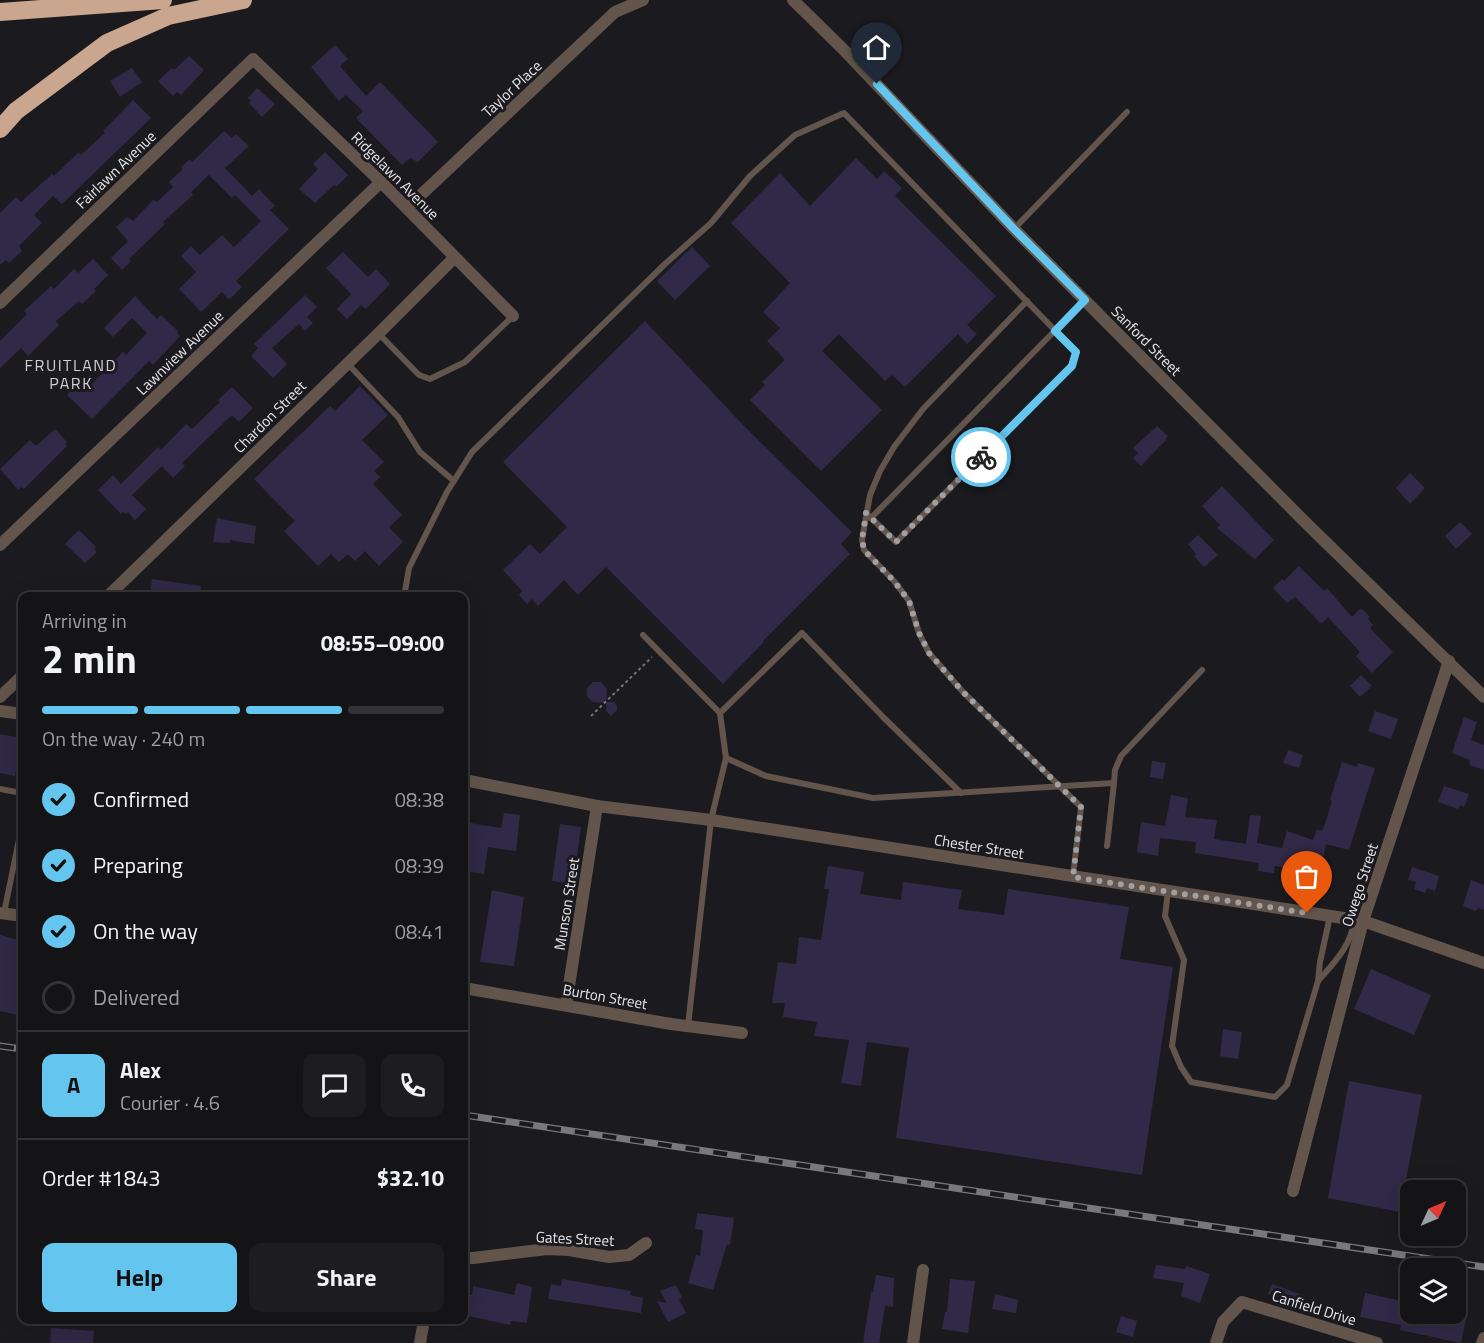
<!DOCTYPE html>
<html lang="en">
<head>
<meta charset="utf-8">
<style>
	body { margin:0; font-family:"Titillium Web",sans-serif; background:#1d1d20; color:#f1f3f6; height:100vh; display:flex; flex-direction:column; font-size:22px; white-space:nowrap }
	* { box-sizing:border-box; margin:0 }
	p { font-size:20px; color:#9d9ea1 }
	.icon { flex:none; width:33px; height:33px; fill:none; stroke:currentColor; stroke-width:2; stroke-linecap:round; stroke-linejoin:round }
	.map { position:relative; flex:1; overflow:hidden }
	.details { position:absolute; left:18px; top:592px; width:450px; height:732px; display:flex; flex-direction:column; background:#141417; border-radius:12px; box-shadow:0 6px 24px #0002,0 0 0 2px #333336 }
	.details>* { flex:none }
	.needle { width:39px; rotate:46deg }
	.tools { position:absolute; left:1400px; top:1180px; display:grid; gap:12px }
	.tools a { display:grid; place-items:center; width:66px; height:66px; border-radius:12px; background:#141417; box-shadow:0 6px 24px #0002,0 0 0 2px #333336; font-size:30px }
	.pin { position:absolute; display:grid; place-items:center; width:51px; height:51px; color:#fff; margin:-62px -26px; border-radius:50% 50% 50% 0; rotate:-45deg; box-shadow:0 0 6px #0007 }
	.pin .icon { rotate:45deg }
	.courier { position:absolute; display:grid; place-items:center; width:60px; height:60px; margin:-30px; border:4px solid #64c5ee; border-radius:50%; background:#fff; color:#222; box-shadow:0 2px 8px #0007 }
	.summary em { font-style:normal; font-weight:700 }
	.summary div { display:flex; flex-direction:column-reverse }
	.summary { display:flex; align-items:center; justify-content:space-between; height:102px; padding:0 24px }
	h1 { font-size:39px; font-weight:700; line-height:45px }
	.bar { display:grid; grid-template-columns:repeat(4,1fr); gap:9px 6px; align-content:center; height:72px; padding:0 24px }
	.bar i { height:8px; border-radius:4px; background:#333336 }
	.bar .current { background:#64c5ee }
	.bar p { grid-column:span 4 }
	.line { display:flex; align-items:center; gap:15px; padding:0 24px; border-top:2px solid #333336 }
	.line div { flex:1 }
	.round { display:grid; place-items:center; flex:none; width:63px; height:63px; border-radius:12px; background:#1d1d20 }
	ol { padding:0 24px; list-style:none }
	li { display:flex; align-items:center; gap:18px; height:66px }
	li p { margin-inline-start:auto }
	li .icon { padding:6px; border-radius:50%; background:#64c5ee; color:#111; stroke-width:4 }
	li:last-child { color:#9d9ea1 }
	li i { width:33px; height:33px; border:3px solid #333336; border-radius:50% }
	.primary-button { display:flex; gap:12px; margin-top:auto; padding:12px 24px }
	.primary-button a { flex:1; height:69px; border-radius:12px; background:#64c5ee; color:#111; font-size:24px; font-weight:700; line-height:69px; text-align:center }
	.primary-button a+a { background:#1d1d20; color:#f1f3f6 }
	.map>svg:first-child { display:block }
	.building { fill:#302947 }
	.lines { fill:none; stroke-linecap:round; stroke-linejoin:round }
	.path { stroke:#757578; stroke-width:2; stroke-dasharray:3 3; stroke-linecap:butt }
	.service { stroke:#63554b; stroke-width:6 }
	.minor { stroke:#63554b; stroke-width:12 }
	.motorway { stroke:#c9a68d; stroke-width:18 }
	.rail-casing { stroke:#79797c; stroke-width:7 }
	.rail { stroke:#1b1b1f; stroke-width:4.5; stroke-dasharray:14; stroke-linecap:butt }
	.done { stroke:#a09fa2; stroke-width:6; stroke-dasharray:0 10.8 }
	.route { stroke:#64c5ee; stroke-width:8 }
	.labels { text-anchor:middle; stroke-width:6; stroke-linejoin:round; paint-order:stroke }
	.street-label { font-size:15px; fill:#e7e6e9; stroke:#1b1b1f }
	.neighbourhood-label { font-size:16px; letter-spacing:1.5px; fill:#cfcfd4; stroke:#1b1b1f }
</style>
</head>
<body>
<div class="map">
<svg width="1484" height="1343" viewBox="0 0 1484 1343">
	<rect width="100%" height="100%" fill="#1b1b1f"/>
	<g class="building">
		<path d="M335 45 348 59 340 66 366 96 380 82 438 142 418 162 410 158 402 165 356 118 363 111 346 95 339 101 311 67Z"/>
		<path d="M189 56 204 70 181 95 177 92 173 96 158 81 172 68 174 70Z"/>
		<path d="M132 68 142 82 120 97 110 81Z"/>
		<path d="M257 88 275 104 262 117 249 103 251 101 248 98Z"/>
		<path d="M133 100 151 118 62 204 53 196 34 215 42 223 19 246 22 251 9 263 6 260 0 265V213L16 197 21 202 52 174 54 176 78 153 81 155 105 133 103 131Z"/>
		<path d="M224 131 232 138 236 134 249 146 225 168 252 196 259 189 275 206 270 210 289 229 236 281 242 287 231 298 228 299 222 292 201 312 179 289 196 272 181 256 191 246 200 255 222 235 234 247 261 221 235 195 232 198 209 175 191 192 193 195 163 222 165 224 129 259 131 261 122 270 111 258 128 241 116 227 127 217 133 221 153 200 157 202 173 187 169 182 183 169 181 167 190 159 192 162Z"/>
		<path d="M325 152 348 175 336 187 334 185 315 203 299 189 318 169 313 164Z"/>
		<path d="M856 158 877 179 884 171 902 188 895 196 996 296 967 325 977 334 967 344 958 334 905 387 892 375 885 381 839 334 822 351 882 410 821 471 750 400 765 385 762 382 785 360 767 341 780 328 763 312 790 283 731 223 780 173 810 206Z"/>
		<path d="M692 247 710 266 675 300 657 281Z"/>
		<path d="M343 252 368 277 376 269 390 284 366 309 361 305 347 319 337 309 351 294 326 268Z"/>
		<path d="M93 259 108 275 94 289 96 291 82 304 79 301 56 321 59 325 28 356 21 348 0 368V341L27 314 24 311 51 286 54 289 74 269 78 273Z"/>
		<path d="M305 295 317 307 307 317 313 323 305 331 299 324 272 348 287 364 273 378 251 356 258 348 254 344Z"/>
		<path d="M135 296 157 319 161 315 178 331 177 333 180 336 153 365 149 361 92 419 67 395 78 384 85 391 123 352 126 355 147 333 132 318 113 337 104 328Z"/>
		<path d="M645 321 746 428 852 532 841 544 850 554 763 641 764 642 723 684 606 567 578 595 564 580 538 606 532 599 527 604 519 595 522 591 503 570 530 544 540 554 567 527 503 462Z"/>
		<path d="M360 386 388 415 362 440 384 462 374 471 380 477 373 484 402 515 389 527 403 542 379 566 365 551 355 561 348 554 339 562 331 554 318 566 284 531 295 521 254 479 330 406 335 411Z"/>
		<path d="M232 387 253 408 239 422 232 415 182 463 185 466 173 478 162 466 132 495 146 509 135 520 128 512 126 514 123 512 121 514 98 490 113 475 121 484 158 447 161 450 186 424 192 429 220 402 218 400Z"/>
		<path d="M1157 426 1168 436 1165 439 1166 440 1141 466 1133 458 1138 453 1133 448Z"/>
		<path d="M55 429 67 442 65 444 67 446 24 489 21 487 18 490 0 469 30 440 36 446Z"/>
		<path d="M1410 473 1425 488 1410 504 1396 488Z"/>
		<path d="M1222 486 1274 540 1255 559 1217 528 1220 525 1202 506Z"/>
		<path d="M217 518 256 526 254 544 230 540V543L213 542Z"/>
		<path d="M1460 522 1472 534 1456 549 1445 536Z"/>
		<path d="M79 530 96 547 94 549 97 552 85 563 65 544Z"/>
		<path d="M1198 535 1218 555 1204 567 1194 556 1196 554 1188 544Z"/>
		<path d="M1299 566 1324 591 1327 588 1352 617 1361 608 1370 617 1368 619 1373 625 1370 628 1393 652 1372 673 1356 656 1360 652 1328 617 1321 624 1295 597 1287 603 1273 588 1282 579 1284 581Z"/>
		<path d="M152 579 201 586 199 597H150Z"/>
		<path d="M1361 675 1372 686 1360 697 1350 686Z"/>
		<path d="M593 682H601L607 689 606 702H614L617 706V710L611 716 606 711V703L592 702 587 696V688Z"/>
		<path d="M1375 711 1398 719 1391 739 1368 731Z"/>
		<path d="M1464 717 1477 722 1471 740 1484 745V770L1469 765 1470 760 1452 753Z"/>
		<path d="M0 734 21 738 15 776 0 773Z"/>
		<path d="M1288 750 1303 755 1299 768 1283 763Z"/>
		<path d="M1152 761 1166 763 1163 779 1150 777Z"/>
		<path d="M1342 762 1357 767 1358 763 1375 768 1349 850 1326 844 1320 874 1275 866 1274 873 1258 871 1259 863 1195 853 1196 842 1160 838 1158 856 1137 852 1141 822 1165 826 1171 795 1188 798 1185 817 1217 820 1214 839 1246 844 1250 815 1261 816 1257 843 1282 848 1287 831 1313 840 1317 829 1322 831 1325 824 1332 801 1330 800Z"/>
		<path d="M1444 786 1469 794 1464 807 1460 805 1458 809 1438 802Z"/>
		<path d="M504 813 520 815 516 851 488 847 484 874 465 871 468 857 464 856V822L501 828Z"/>
		<path d="M560 824 581 827 573 884 552 881Z"/>
		<path d="M828 866 864 872 860 894 901 900 903 882 962 890 958 909 1004 915 1008 889 1129 907 1120 959 1173 967 1142 1175 896 1138 909 1048 867 1042 861 1086 841 1083 849 1040 814 1036 817 1022 783 1017 785 1003H772L778 962 796 964 799 937 821 940 829 889H824Z"/>
		<path d="M1412 867 1439 876 1435 891 1427 888 1425 893 1414 889 1416 882 1408 880Z"/>
		<path d="M1471 880 1484 885V910L1478 908 1476 911 1463 906Z"/>
		<path d="M492 890 524 897 514 966 480 962Z"/>
		<path d="M0 935 22 941V1016L0 1011Z"/>
		<path d="M1371 969 1431 995 1414 1035 1354 1009Z"/>
		<path d="M1223 1029 1242 1032 1238 1059 1220 1056Z"/>
		<path d="M1349 1081 1422 1095 1400 1212 1328 1198Z"/>
		<path d="M697 1213 734 1218 730 1245 727 1244 713 1290 688 1283 696 1255 700 1256 703 1230 695 1229Z"/>
		<path d="M1156 1265 1185 1269 1186 1266 1210 1274 1200 1303 1181 1296 1184 1283 1153 1278Z"/>
		<path d="M876 1275 894 1278 893 1307 885 1306 879 1343H863L871 1292H873Z"/>
		<path d="M562 1279 631 1291 630 1295 643 1298 641 1313 548 1299 551 1284 561 1286Z"/>
		<path d="M950 1279 975 1281 968 1333 942 1329 945 1312H947Z"/>
		<path d="M517 1283 532 1287 527 1323 511 1321 510 1325 464 1315V1294L472 1295 473 1286 514 1295Z"/>
		<path d="M1272 1284 1305 1296 1302 1305 1268 1294Z"/>
		<path d="M676 1285 682 1298 679 1299 686 1313 668 1322 657 1301 667 1303 660 1291Z"/>
		<path d="M1365 1293 1410 1303V1314H1455V1312L1467 1314 1461 1343 1400 1330 1401 1325 1360 1317Z"/>
		<path d="M995 1294 1018 1300 1016 1313 992 1309Z"/>
		<path d="M1121 1316 1137 1321 1133 1337 1116 1332Z"/>
		<path d="M51 1328 94 1331 93 1343H50Z"/>
	</g>
	<g class="lines">
		<path class="path" d="M591 716 652 657"/>
		<g class="service">
			<path d="M1014 229 1127 112"/>
			<path d="M1027 301 923 409 894 447 880 471 870 495 862 540 864 550 894 581 909 601 919 633 929 653 963 692 1081 807 1073 876"/>
			<path d="M379 334 419 375 430 379 465 362 513 316"/>
			<path d="M347 363 398 417 420 452 454 481"/>
			<path d="M871 518 1085 300"/>
			<path d="M404 597 409 568 447 492 472 452 665 264 711 223 750 176 795 135 844 113 1076 352 1072 366 896 542 866 513"/>
			<path d="M643 635 720 713"/>
			<path d="M726 758 766 776 873 798 1114 783 1107 846"/>
			<path d="M1114 783 1115 770 1121 756 1202 670"/>
			<path d="M0 789 22 793"/>
			<path d="M1168 891 1165 916 1184 960 1172 1046 1181 1067 1191 1082 1275 1097 1287 1085 1318 981 1320 962 1330 916"/>
			<path d="M4 913 22 825"/>
			<path d="M1318 981C1334 963 1352 945 1354 920"/>
			<path d="M688 1026 711 820 726 758 720 713 802 633 884 718 961 793"/>
		</g>
		<g class="minor">
			<path d="M793 0 846 52 1014 229 1303 520 1484 697"/>
			<path d="M407 208 615 12 643 0"/>
			<path d="M0 303 253 59 381 182 513 316"/>
			<path d="M0 545 381 182"/>
			<path d="M107 597 378 334 454 258"/>
			<path d="M0 697 22 676"/>
			<path d="M0 711 22 714"/>
			<path d="M464 780 597 806 711 820 1363 921 1484 963"/>
			<path d="M0 913 22 916"/>
			<path d="M464 988 671 1024 742 1033"/>
			<path d="M566 1005 597 806"/>
			<path d="M1293 1191 1363 921 1449 661"/>
			<path d="M464 1258H473L547 1249 569 1250 609 1257 629 1255 646 1243"/>
			<path d="M420 1343 424 1320"/>
			<path d="M913 1343 923 1270"/>
			<path d="M1216 1343 1223 1322 1242 1302 1377 1343"/>
			<path d="M1482 1343 1484 1338"/>
		</g>
		<g class="motorway">
			<path d="M0 12 163 0"/>
			<path d="M0 129 16 111 107 43 168 16 243 0"/>
		</g>
		<g class="rail-casing">
			<g id="rail">
				<path d="M0 1046 22 1049"/>
				<path d="M464 1115 1484 1267"/>
			</g>
		</g>
		<use href="#rail" class="rail"/>
	</g>
	<g class="lines">
		<path class="done" d="M981 457 896 542 866 513 862 540 864 550 894 581 909 601 919 633 929 653 963 692 1081 807 1073 877 1307 913"/>
		<path class="route" d="M877 84 1014 229 1085 300 1055 331 1076 352 1072 366 981 457"/>
	</g>
	<g class="labels">
		<g class="street-label">
			<text transform="translate(512 89) rotate(-43)" y="5">Taylor Place</text>
			<text transform="translate(116 170) rotate(-44)" y="5">Fairlawn Avenue</text>
			<text transform="translate(395 176) rotate(45)" y="5">Ridgelawn Avenue</text>
			<text transform="translate(1146 341) rotate(45)" y="5">Sanford Street</text>
			<text transform="translate(180 353) rotate(-44)" y="5">Lawnview Avenue</text>
			<text transform="translate(270 417) rotate(-45)" y="5">Chardon Street</text>
			<text transform="translate(979 847) rotate(9)" y="5">Chester Street</text>
			<text transform="translate(1360 885) rotate(-72)" y="5">Owego Street</text>
			<text transform="translate(567 904) rotate(-81)" y="5">Munson Street</text>
			<text transform="translate(605 997) rotate(10)" y="5">Burton Street</text>
			<text transform="translate(575 1239) rotate(3)" y="5">Gates Street</text>
			<text transform="translate(1314 1308) rotate(17)" y="5">Canfield Drive</text>
		</g>
		<g class="neighbourhood-label">
			<text x="71" y="371">FRUITLAND<tspan x="71" dy="18">PARK</tspan></text>
		</g>
	</g>
</svg>
<div class="tools">
<a><svg class="needle" viewBox="-14 -14 28 28"><path d="M0-13l5 13h-10z" fill="#e53935"/><path d="M0 13l5-13h-10z" fill="#9d9ea1"/></svg></a>
<a><svg class="icon" aria-label="layers" viewBox="0 0 24 24"><path d="M12 4l9 5-9 5-9-5zM3 14l9 5 9-5"/></svg></a>
</div>
<div class="pin" style="left:1307px;top:913px;background:#ea580c"><svg class="icon" aria-label="bag" viewBox="0 0 24 24"><path d="M5 8h14l-1 12H6zM9 8a3 3 0 0 1 6 0"/></svg></div>
<div class="pin" style="left:877px;top:84px;background:#1f2937"><svg class="icon" aria-label="home" viewBox="0 0 24 24"><path d="M3 11l9-7 9 7M6 9v11h12V9"/></svg></div>
<div class="courier" style="left:981px;top:457px"><svg class="icon" aria-label="bike" viewBox="0 0 24 24"><circle cx="6" cy="16" r="4"/><circle cx="18" cy="16" r="4"/><path d="M6 16l4-8h5l3 8M10 8l3 8H6M13 5h3"/></svg></div>
<section class="details">
<div class="summary"><div><h1>2 min</h1><p>Arriving in</p></div><em>08:55–09:00</em></div>
<div class="bar"><i class="current"></i><i class="current"></i><i class="current"></i><i></i><p>On the way · 240 m</p></div>
<ol>
<li><svg class="icon" aria-label="check" viewBox="0 0 24 24"><path d="M5 12l5 5 9-10"/></svg>Confirmed<p>08:38</p></li>
<li><svg class="icon" aria-label="check" viewBox="0 0 24 24"><path d="M5 12l5 5 9-10"/></svg>Preparing<p>08:39</p></li>
<li><svg class="icon" aria-label="check" viewBox="0 0 24 24"><path d="M5 12l5 5 9-10"/></svg>On the way<p>08:41</p></li>
<li><i></i>Delivered</li>
</ol>
<div class="line" style="height:108px"><b class="round" style="background:#64c5ee;color:#111">A</b><div><b>Alex</b><p>Courier · 4.6</p></div><a class="round"><svg class="icon" aria-label="chat" viewBox="0 0 24 24"><path d="M4 5h16v11H9l-5 4z"/></svg></a><a class="round"><svg class="icon" aria-label="phone" viewBox="0 0 24 24"><path d="M5 4h4l2 5-3 2q2 4 5 5l2-3 5 2v4C11 20 4 13 5 4z"/></svg></a></div>
<div class="line" style="height:78px"><div>Order #1843</div><b>$32.10</b></div>
<div class="primary-button"><a>Help</a><a>Share</a></div>
</section>
</div>
</body>
</html>
